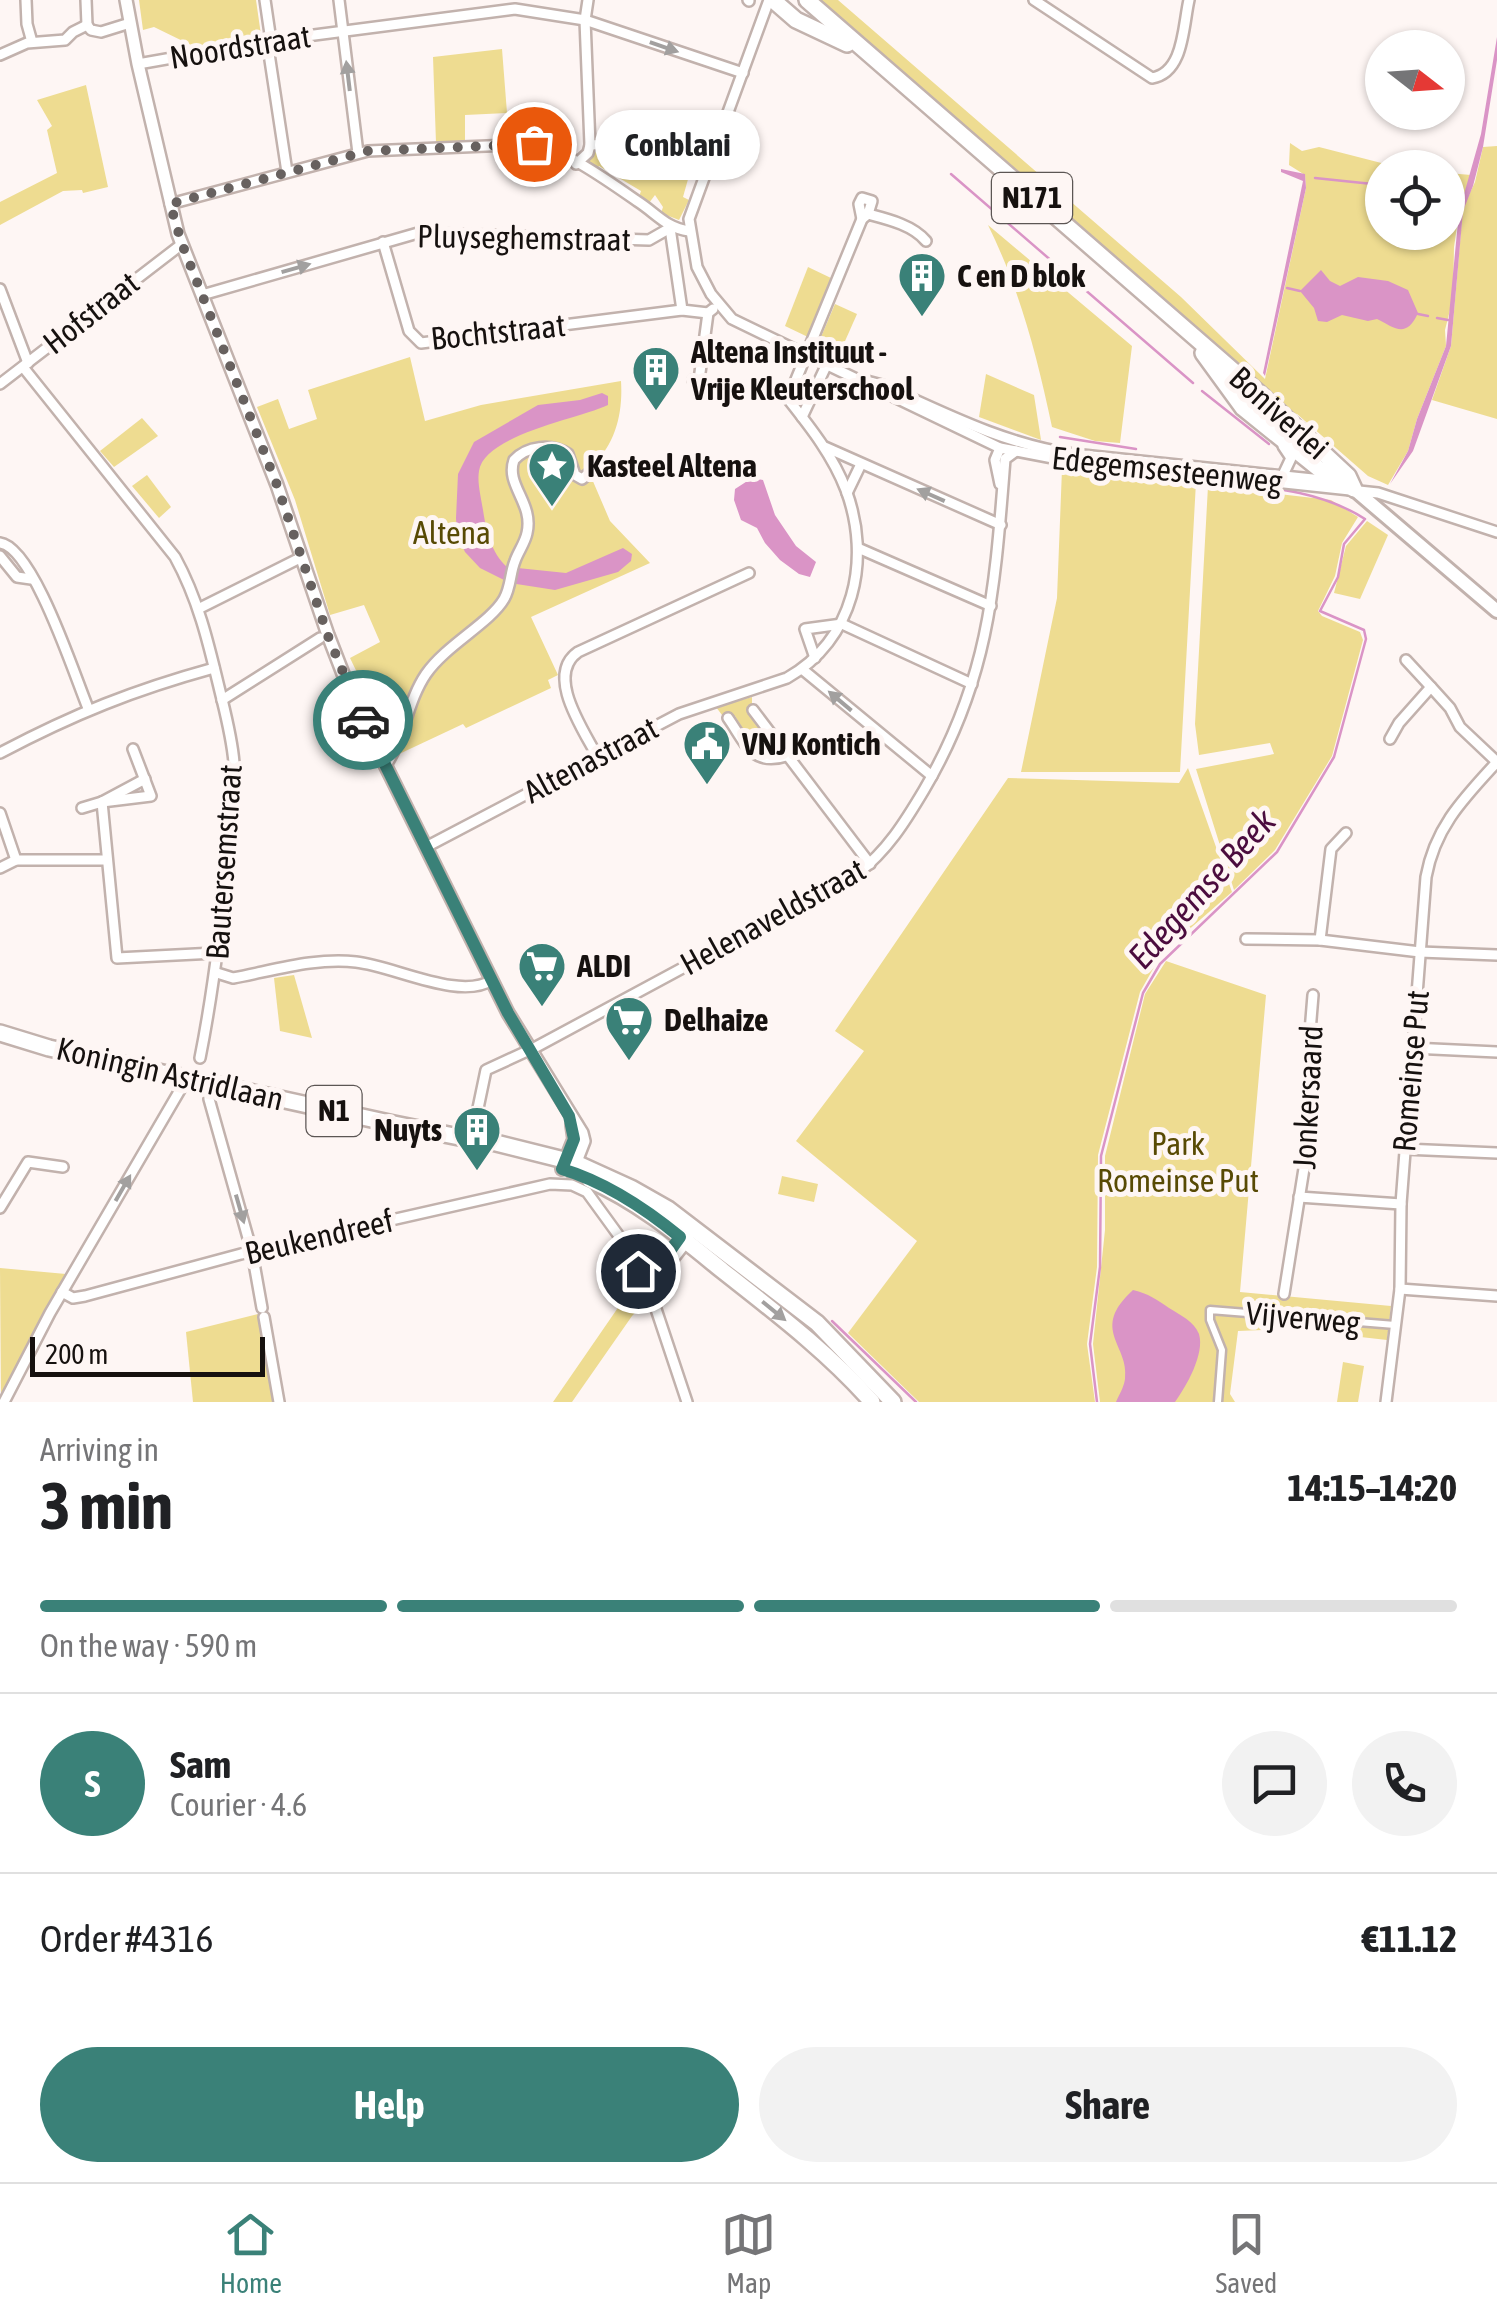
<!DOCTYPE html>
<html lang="en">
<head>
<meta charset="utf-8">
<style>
	body { margin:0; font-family:"Asap Condensed",sans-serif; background:#f2f2f2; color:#202124; height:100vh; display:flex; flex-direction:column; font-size:38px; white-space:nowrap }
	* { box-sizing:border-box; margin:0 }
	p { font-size:32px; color:#757577 }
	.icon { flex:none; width:55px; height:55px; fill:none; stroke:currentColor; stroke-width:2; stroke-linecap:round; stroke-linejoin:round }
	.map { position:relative; height:1402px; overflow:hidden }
	.side { display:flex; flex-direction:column; background:#fff; flex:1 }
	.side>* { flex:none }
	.needle { width:65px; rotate:107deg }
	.tools { position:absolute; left:1365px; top:30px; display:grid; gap:20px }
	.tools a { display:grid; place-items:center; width:100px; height:100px; border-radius:50%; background:#fff; box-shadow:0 2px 8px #0004; font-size:50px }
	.scale { position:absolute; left:30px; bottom:25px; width:235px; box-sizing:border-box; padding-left:10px; border:5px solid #16110f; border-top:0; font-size:28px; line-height:35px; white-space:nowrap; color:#16110f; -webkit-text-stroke:8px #fef6f4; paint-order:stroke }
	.pin { position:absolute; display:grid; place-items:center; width:85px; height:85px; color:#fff; margin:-42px; border:5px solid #fff; border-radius:50%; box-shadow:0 2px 10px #0007 }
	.courier { position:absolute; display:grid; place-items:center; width:100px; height:100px; margin:-50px; border:8px solid #3a8178; border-radius:50%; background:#fff; color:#222; box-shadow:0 2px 12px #0007 }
	.bubble { position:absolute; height:70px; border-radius:35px; background:#fff; box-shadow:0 2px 8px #0004; font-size:32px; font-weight:700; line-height:70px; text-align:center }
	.overview em { font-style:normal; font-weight:700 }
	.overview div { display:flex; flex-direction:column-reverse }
	.overview { display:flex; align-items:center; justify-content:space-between; height:170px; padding:0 40px }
	h1 { font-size:65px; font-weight:700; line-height:75px }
	.bar { display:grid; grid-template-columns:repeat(4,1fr); gap:15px 10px; align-content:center; height:120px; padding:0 40px }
	.bar i { height:12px; border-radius:8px; background:#e0e0e0 }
	.bar .active { background:#3a8178 }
	.bar p { grid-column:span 4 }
	.line { display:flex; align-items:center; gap:25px; padding:0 40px; border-top:2px solid #e0e0e0 }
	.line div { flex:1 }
	.round { display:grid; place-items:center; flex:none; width:105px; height:105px; border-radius:52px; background:#f2f2f2 }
	.cta { display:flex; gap:20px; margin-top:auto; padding:20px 40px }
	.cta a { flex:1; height:115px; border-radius:60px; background:#3a8178; color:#fff; font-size:40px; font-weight:700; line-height:115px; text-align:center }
	.cta a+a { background:#f2f2f2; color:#202124 }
	.tabs { display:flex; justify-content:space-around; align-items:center; height:140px; border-top:2px solid #e0e0e0; background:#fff; font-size:28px; color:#757577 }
	.tabs a { display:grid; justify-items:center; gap:5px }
	.tabs .active { color:#3a8178 }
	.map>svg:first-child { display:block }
	.green { fill:#eedc91 }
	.water { fill:#da94c6 }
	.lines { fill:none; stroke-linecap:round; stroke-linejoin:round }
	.stream { stroke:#da94c6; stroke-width:2.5 }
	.pedestrian-casing { stroke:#c2b2ad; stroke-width:11 }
	.minor-casing { stroke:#c2b2ad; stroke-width:14 }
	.tertiary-casing { stroke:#c2b2ad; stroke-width:16 }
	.secondary-casing { stroke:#c2b2ad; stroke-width:18 }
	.primary-casing { stroke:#c2b2ad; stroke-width:20 }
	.trunk-casing { stroke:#c2b2ad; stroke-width:20 }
	.pedestrian { stroke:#fff; stroke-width:6 }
	.minor { stroke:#fff; stroke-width:9 }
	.tertiary { stroke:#fff; stroke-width:11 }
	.secondary { stroke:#fff; stroke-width:12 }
	.primary { stroke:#fff; stroke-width:15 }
	.trunk { stroke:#fff; stroke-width:15 }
	.oneway { fill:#a2a09f }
	.done { stroke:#67615f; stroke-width:10; stroke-dasharray:0 18 }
	.route { stroke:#3a8178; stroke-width:12 }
	.labels { text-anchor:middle; stroke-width:10; stroke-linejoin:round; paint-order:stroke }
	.shield { fill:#fef6f4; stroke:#5c5654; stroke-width:2.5 }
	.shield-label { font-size:30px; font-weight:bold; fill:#16110f }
	.street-label { font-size:32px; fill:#16110f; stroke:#fef6f4 }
	.poi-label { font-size:32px; font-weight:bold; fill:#16110f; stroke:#fef6f4; text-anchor:start }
	.park-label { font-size:32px; fill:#584a04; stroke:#fef6f4 }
	.water-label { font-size:35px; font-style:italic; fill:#4b0c3e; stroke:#fef6f4 }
</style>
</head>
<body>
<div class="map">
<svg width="1497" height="1402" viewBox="0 0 1497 1402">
	<rect width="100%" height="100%" fill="#fef6f4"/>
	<g class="green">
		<path d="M139 0H256L261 35 195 47 154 27 143 30Z"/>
		<path d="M818 0H838L1181 297 1265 379 1306 188 1305 175 1289 165 1290 143 1302 151 1319 147 1397 167 1382 168V232H1448V173L1471 175 1460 206 1454 247 1453 298 1445 330 1446 346 1417 419 1408 451 1388 485 1368 476 1297 414 1295 418Z"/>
		<path d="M502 49 507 113 465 115V142L436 143 433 57Z"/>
		<path d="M86 85 108 187 83 193 82 190 63 191 0 225V202L57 173 47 130 52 126 37 100Z"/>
		<path d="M688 146 708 148 705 155 699 153 694 158 683 197 689 200 679 220 661 213 663 207 655 195 649 203 639 197 641 191 599 166 595 171 588 163 596 150 624 149 625 153 687 151Z"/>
		<path d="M1497 146V419L1432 400 1451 346 1463 208 1475 182 1483 147Z"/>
		<path d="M988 225 1132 346 1120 443 1095 441 1052 427C1037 356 1020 290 988 225Z"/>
		<path d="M808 267 831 278 808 337 785 326Z"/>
		<path d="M835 304 857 314 838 357 819 349 818 344Z"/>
		<path d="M410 357 425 421 481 405 621 381C623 412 616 443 593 465L599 471 592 479 610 521 650 563 531 617 558 675 548 680 551 688 466 728 463 724 397 755 350 658 380 642 364 605 330 615 295 500 257 407 278 399 289 429 317 419 308 390Z"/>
		<path d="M986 374 1034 395 1041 440 979 417Z"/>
		<path d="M142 418 158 436 114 467 100 451Z"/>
		<path d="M1062 469 1196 482 1180 772H1021L1057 598Z"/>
		<path d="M147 475 171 507 159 518 132 486Z"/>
		<path d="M1208 486 1331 500 1358 517 1342 543 1335 576 1318 611 1322 616 1360 632 1363 640 1332 756 1275 850 1234 890 1196 769 1274 754 1270 743 1199 755 1195 724Z"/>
		<path d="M1367 521 1388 535 1360 599 1334 593 1346 546Z"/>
		<path d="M752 697V707L747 713 777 748 773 755 756 750 735 716 725 719 716 707Z"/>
		<path d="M1188 768 1232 892 1162 953 1140 992 1098 1155 1097 1267 1087 1344 1095 1402H919L848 1333 917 1241 796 1141 864 1051 835 1031 1008 778 1179 783Z"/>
		<path d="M1166 961 1266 995 1240 1292 1391 1306 1387 1340 1264 1326 1263 1330 1238 1331 1230 1394 1235 1402H1100L1093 1344 1105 1230V1156L1145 994Z"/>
		<path d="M294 975 312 1038 280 1031 274 978Z"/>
		<path d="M782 1176 818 1184 814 1202 778 1194Z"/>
		<path d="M0 1268 66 1274 26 1348 1 1402Z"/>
		<path d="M635 1283 651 1296 632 1316 572 1402H553Z"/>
		<path d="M262 1313 276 1402H193L186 1332Z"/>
		<path d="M1343 1362 1364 1366 1358 1402H1337Z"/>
	</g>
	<g class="water">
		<path d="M1497 37V60L1483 147 1473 186 1463 211 1451 346 1413 451 1390 484 1408 451 1417 419 1446 346 1459 212 1481 134Z"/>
		<path d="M1281 169 1305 174 1306 188 1265 376 1263 373 1303 181 1281 172Z"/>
		<path d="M1321 270 1330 281 1340 286 1358 277 1388 281 1408 290 1418 313C1406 339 1395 328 1377 319L1368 321 1342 315 1327 322 1318 321 1314 308 1300 291Z"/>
		<path d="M602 393 608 396V405C578 419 484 435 479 471 477 483 481 497 483 510 486 530 491 553 507 567L566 573 623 548 632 554 631 561 618 572 555 590 510 583 480 568 465 552 457 534 456 518 458 474 474 442 538 405 580 400Z"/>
		<path d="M752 478 763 480 775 515 796 546 816 562 810 577 799 574 780 560 765 543 757 528 741 520 734 500 735 489Z"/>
		<path d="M1133 1290C1149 1294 1156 1299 1169 1308 1180 1315 1194 1321 1199 1334 1205 1354 1186 1387 1175 1402H1116C1119 1395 1124 1387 1125 1379 1130 1345 1089 1330 1133 1290Z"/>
	</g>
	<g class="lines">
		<g class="stream">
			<path d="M951 174 1193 383"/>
			<path d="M1315 178 1382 185"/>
			<path d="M1448 192 1466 194"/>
			<path d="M1287 288 1300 291"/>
			<path d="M1418 314 1428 316"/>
			<path d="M1437 318 1448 320"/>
			<path d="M1202 391 1269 444"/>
			<path d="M1060 437 1136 449"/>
			<path d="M1060 466 1194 480"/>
			<path d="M832 1321 916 1402"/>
			<path d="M1097 1402 1090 1344 1100 1267 1101 1156 1143 993 1160 964 1277 852 1334 757 1366 639 1364 630 1320 611 1338 577 1344 544 1365 519C1317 488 1261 487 1206 481"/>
		</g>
		<g class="pedestrian-casing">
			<path id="pedestrian" d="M1218 1402 1222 1350 1210 1320V1310L1395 1325"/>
		</g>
		<g class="minor-casing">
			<g id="minor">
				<path d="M26 0 27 24 32 42"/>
				<path d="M86 0 87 25"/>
				<path d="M265 0 270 34 268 47 287 172"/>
				<path d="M339 0 358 153"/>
				<path d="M748 0 749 1"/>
				<path d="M769 0 689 219 697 267 711 294 732 319 1000 448 1058 459 1378 493 1497 532"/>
				<path d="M1034 0 1152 78C1184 73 1183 26 1189 0"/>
				<path d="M87 25 91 30 101 32 130 23"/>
				<path d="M0 55 27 43 65 40 73 32 87 25"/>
				<path d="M138 64 268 41 515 9 585 20 743 73"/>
				<path d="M590 145 632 143 662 146 676 141 716 144"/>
				<path d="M576 164 588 153 590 145 585 20 588 0"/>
				<path d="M170 204 368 151 535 144C565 150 611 183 637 201 656 213 666 228 689 231"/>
				<path d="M862 219 859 204 862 198 872 201 868 214"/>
				<path d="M670 228 682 310 708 313"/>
				<path d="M383 242 409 331 421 343 682 310"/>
				<path d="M0 289 28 363"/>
				<path d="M202 295 418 233 649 240 670 228"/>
				<path d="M23 367 175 557C198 599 208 641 219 687 225 712 232 737 234 763 237 790 231 819 229 847 222 919 214 988 200 1058"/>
				<path d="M693 380H699L708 313 713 309"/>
				<path d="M863 380 882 385C944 413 1004 444 1073 454L1332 481"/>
				<path d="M0 384 182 244"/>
				<path d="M802 417 826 366"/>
				<path d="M825 447 1001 525"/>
				<path d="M1000 448 995 460 1000 484"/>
				<path d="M1283 475 1291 458 1283 446"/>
				<path d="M847 493 861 464"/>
				<path d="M0 543C33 547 74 674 88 708"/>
				<path d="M858 548 991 606"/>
				<path d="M0 556 17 577 31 579"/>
				<path d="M200 608 296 560"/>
				<path d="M815 658 805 629 842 624 972 684"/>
				<path d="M1406 660 1431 687"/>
				<path d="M802 669 932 776"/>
				<path d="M222 700 320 638"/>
				<path d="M753 710 870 864"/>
				<path d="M728 718C745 742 752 767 786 756"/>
				<path d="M1390 739 1399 723 1431 687 1450 708 1460 727 1497 762"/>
				<path d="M0 753C74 714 134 690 214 668"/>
				<path d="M597 756C583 729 545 675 578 652L749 573"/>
				<path d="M386 765C405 737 407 702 426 674 446 645 490 623 504 599 511 587 510 573 515 561 518 552 525 543 527 533 534 503 505 485 514 460 527 446 551 443 568 454L575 475 582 479 594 469"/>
				<path d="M102 802 117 958 215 953"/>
				<path d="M102 802 151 796 133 749"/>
				<path d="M82 808 102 802 145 779"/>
				<path d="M0 813 16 860H106"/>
				<path d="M426 847 679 714 787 678C854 640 872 560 846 490 833 456 811 428 788 399L862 219 868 214C887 219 913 225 926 241"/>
				<path d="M0 868 16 860"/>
				<path d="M1246 939 1320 940 1420 952 1497 955"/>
				<path d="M1320 940 1331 849 1346 833"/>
				<path d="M217 973 233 978C272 971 316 957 356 962 394 966 460 1001 492 980"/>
				<path d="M1412 1048 1497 1052"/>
				<path d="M209 1083V1099L252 1252 262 1308"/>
				<path d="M477 1113 486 1070 536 1047 857 874C887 851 905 822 924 790 990 678 995 585 1005 459L1016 451"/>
				<path d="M1404 1149 1497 1153"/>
				<path d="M1299 1197 1401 1204"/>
				<path d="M0 1208 28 1162 63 1167"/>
				<path d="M638 1271 665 1258 681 1236"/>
				<path d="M642 1279 671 1262 689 1239"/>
				<path d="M1400 1289 1497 1296"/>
				<path d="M62 1292 73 1298 85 1296 241 1254 550 1184 572 1185 587 1192 619 1236 656 1309 687 1402"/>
				<path d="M1284 1294 1313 1112 1316 1055 1309 1044 1313 995"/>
				<path d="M264 1317 279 1402"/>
				<path d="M4 1402 50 1313 187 1078"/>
				<path d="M1386 1402 1400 1289 1401 1204 1426 877C1435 827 1464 798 1497 762"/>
			</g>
		</g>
		<g class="tertiary-casing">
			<g id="tertiary">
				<path d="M126 0 138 64 178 234 277 485 328 635 354 702 508 1013 582 1133 584 1141 572 1172"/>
				<path d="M562 1169 574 1139 572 1125"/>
			</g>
		</g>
		<g class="secondary-casing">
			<path id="secondary" d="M1354 489 1497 611"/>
		</g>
		<g class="primary-casing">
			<g id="primary">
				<path d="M0 1033 49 1048 394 1124 459 1137H472L576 1163 631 1188 668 1209 817 1323 893 1402"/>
				<path d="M590 1180C640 1202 681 1237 723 1271 775 1312 828 1352 872 1402"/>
			</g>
		</g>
		<g class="trunk-casing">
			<g id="trunk">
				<path d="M773 0 796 20 847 44"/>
				<path d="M807 0 1260 394 1348 476 1354 489"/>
				<path d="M1203 353 1243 408 1319 469 1350 487"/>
			</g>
		</g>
		<use href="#pedestrian" class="pedestrian"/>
		<use href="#minor" class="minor"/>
		<use href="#tertiary" class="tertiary"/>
		<use href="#secondary" class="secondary"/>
		<use href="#primary" class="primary"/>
		<use href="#trunk" class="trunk"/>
	</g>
	<defs><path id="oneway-solid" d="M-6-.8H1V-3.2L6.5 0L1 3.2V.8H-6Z" transform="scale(2.5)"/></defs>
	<g class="oneway">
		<use href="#oneway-solid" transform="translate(664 47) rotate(19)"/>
		<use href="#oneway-solid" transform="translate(348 76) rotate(-97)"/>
		<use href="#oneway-solid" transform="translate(296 268) rotate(-16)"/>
		<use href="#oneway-solid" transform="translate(931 495) rotate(-156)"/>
		<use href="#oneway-solid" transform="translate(840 701) rotate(-140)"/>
		<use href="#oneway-solid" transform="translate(123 1188) rotate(-60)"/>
		<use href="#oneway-solid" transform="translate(240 1209) rotate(74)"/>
		<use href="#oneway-solid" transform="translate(774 1311) rotate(39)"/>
	</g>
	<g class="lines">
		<path class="done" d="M363 720 328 636 277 485 182 244 170 204 368 151 534 144"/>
		<path class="route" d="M363 720 508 1013 569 1116 574 1139 562 1169C605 1182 646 1209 680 1237L665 1258 638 1271"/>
	</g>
	<defs>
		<g id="building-pin" transform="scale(2.5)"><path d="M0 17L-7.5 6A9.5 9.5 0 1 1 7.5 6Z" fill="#3a8178" stroke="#fef6f4"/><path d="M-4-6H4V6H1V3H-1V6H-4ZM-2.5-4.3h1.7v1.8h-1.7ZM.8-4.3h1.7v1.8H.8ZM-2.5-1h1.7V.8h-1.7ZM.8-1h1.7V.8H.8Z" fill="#fff"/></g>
		<g id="sight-pin" transform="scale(2.5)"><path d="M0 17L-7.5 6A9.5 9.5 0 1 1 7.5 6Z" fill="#3a8178" stroke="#fef6f4"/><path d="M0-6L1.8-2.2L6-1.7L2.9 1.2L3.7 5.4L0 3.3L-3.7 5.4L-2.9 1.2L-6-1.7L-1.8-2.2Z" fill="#fff"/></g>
		<g id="civic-pin" transform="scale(2.5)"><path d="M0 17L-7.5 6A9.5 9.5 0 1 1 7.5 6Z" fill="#3a8178" stroke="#fef6f4"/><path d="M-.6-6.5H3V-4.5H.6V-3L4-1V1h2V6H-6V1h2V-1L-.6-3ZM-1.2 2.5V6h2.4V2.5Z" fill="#fff"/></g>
		<g id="supermarket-pin" transform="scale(2.5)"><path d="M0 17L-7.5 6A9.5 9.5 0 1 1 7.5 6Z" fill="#3a8178" stroke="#fef6f4"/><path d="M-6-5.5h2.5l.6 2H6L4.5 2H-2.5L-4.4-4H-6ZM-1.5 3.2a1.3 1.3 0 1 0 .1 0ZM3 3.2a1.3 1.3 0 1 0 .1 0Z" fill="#fff"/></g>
	</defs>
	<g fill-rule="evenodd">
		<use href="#building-pin" x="922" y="276"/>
		<use href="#building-pin" x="656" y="370"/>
		<use href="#sight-pin" x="552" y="466"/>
		<use href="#civic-pin" x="707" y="744"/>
		<use href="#supermarket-pin" x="542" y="966"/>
		<use href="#supermarket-pin" x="629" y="1020"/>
		<use href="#building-pin" x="477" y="1130"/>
	</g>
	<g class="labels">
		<g class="shield">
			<rect x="992" y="173" width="80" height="50" rx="8"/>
			<rect x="306.5" y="1086" width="55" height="50" rx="8"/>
		</g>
		<g class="shield-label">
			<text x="1032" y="208">N171</text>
			<text x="334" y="1121">N1</text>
		</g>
		<g class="street-label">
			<text transform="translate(240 47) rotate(-9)" y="11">Noordstraat</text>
			<text transform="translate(524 238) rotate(1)" y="11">Pluyseghemstraat</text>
			<text transform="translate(91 313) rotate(-38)" y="11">Hofstraat</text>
			<text transform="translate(498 332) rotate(-6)" y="11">Bochtstraat</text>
			<text transform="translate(1279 413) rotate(42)" y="11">Boniverlei</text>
			<text transform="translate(1167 470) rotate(6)" y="11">Edegemsesteenweg</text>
			<text transform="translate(591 760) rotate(-28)" y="11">Altenastraat</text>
			<text transform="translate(224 862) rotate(-86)" y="11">Bautersemstraat</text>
			<text transform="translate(773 917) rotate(-29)" y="11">Helenaveldstraat</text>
			<text transform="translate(1411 1071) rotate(-85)" y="11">Romeinse Put</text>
			<text transform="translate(170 1074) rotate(13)" y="11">Koningin Astridlaan</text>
			<text transform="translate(1308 1097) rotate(-87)" y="11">Jonkersaard</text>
			<text transform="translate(319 1237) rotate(-13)" y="11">Beukendreef</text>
			<text transform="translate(1303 1318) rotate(5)" y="11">Vijverweg</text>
		</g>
		<g class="poi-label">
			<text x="957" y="287">C en D blok</text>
			<text x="691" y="363">Altena Instituut -<tspan x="691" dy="37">Vrije Kleuterschool</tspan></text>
			<text x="587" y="477">Kasteel Altena</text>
			<text x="742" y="755">VNJ Kontich</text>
			<text x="577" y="977">ALDI</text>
			<text x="664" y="1031">Delhaize</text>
			<text x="442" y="1141" text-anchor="end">Nuyts</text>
		</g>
		<g class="park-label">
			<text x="452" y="544">Altena</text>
			<text x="1178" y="1155">Park<tspan x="1178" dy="37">Romeinse Put</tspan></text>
		</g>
		<g class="water-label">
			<text transform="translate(1202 889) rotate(-48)" y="12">Edegemse Beek</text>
		</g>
	</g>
</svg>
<div class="tools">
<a><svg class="needle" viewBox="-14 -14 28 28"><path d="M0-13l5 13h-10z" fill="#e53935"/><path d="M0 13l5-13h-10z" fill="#757577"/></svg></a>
<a><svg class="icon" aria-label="locate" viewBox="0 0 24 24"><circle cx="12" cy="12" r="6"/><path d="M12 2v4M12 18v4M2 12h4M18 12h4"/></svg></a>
</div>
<div class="scale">200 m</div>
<div class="pin" style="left:534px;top:144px;background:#ea580c"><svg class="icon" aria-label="bag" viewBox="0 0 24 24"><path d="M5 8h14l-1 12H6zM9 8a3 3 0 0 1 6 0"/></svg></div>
<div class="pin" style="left:638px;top:1271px;background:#1f2937"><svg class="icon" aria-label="home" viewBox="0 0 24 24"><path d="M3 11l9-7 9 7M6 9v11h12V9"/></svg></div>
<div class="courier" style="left:363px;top:720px"><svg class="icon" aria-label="car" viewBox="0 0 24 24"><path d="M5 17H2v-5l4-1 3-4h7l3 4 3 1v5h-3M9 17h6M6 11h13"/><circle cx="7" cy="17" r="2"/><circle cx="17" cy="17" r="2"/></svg></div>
<div class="bubble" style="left:595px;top:110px;width:165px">Conblani</div>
</div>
<section class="side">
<div class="overview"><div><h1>3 min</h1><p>Arriving in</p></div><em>14:15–14:20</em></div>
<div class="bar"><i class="active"></i><i class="active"></i><i class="active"></i><i></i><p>On the way · 590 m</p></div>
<div class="line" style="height:180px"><b class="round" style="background:#3a8178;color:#fff">S</b><div><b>Sam</b><p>Courier · 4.6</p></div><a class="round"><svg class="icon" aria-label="chat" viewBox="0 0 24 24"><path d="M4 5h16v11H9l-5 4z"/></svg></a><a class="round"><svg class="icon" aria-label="phone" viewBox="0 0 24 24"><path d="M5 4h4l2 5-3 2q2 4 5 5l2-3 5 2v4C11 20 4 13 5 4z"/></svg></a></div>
<div class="line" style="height:130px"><div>Order #4316</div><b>€11.12</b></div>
<div class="cta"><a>Help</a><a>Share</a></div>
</section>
<nav class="tabs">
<a class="active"><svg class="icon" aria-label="home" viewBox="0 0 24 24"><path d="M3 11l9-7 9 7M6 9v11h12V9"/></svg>Home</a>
<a><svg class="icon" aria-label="map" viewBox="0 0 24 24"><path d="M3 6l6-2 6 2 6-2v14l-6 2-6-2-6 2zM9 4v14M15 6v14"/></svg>Map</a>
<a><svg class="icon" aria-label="saved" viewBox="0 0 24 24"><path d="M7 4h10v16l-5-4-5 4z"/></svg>Saved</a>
</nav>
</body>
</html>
